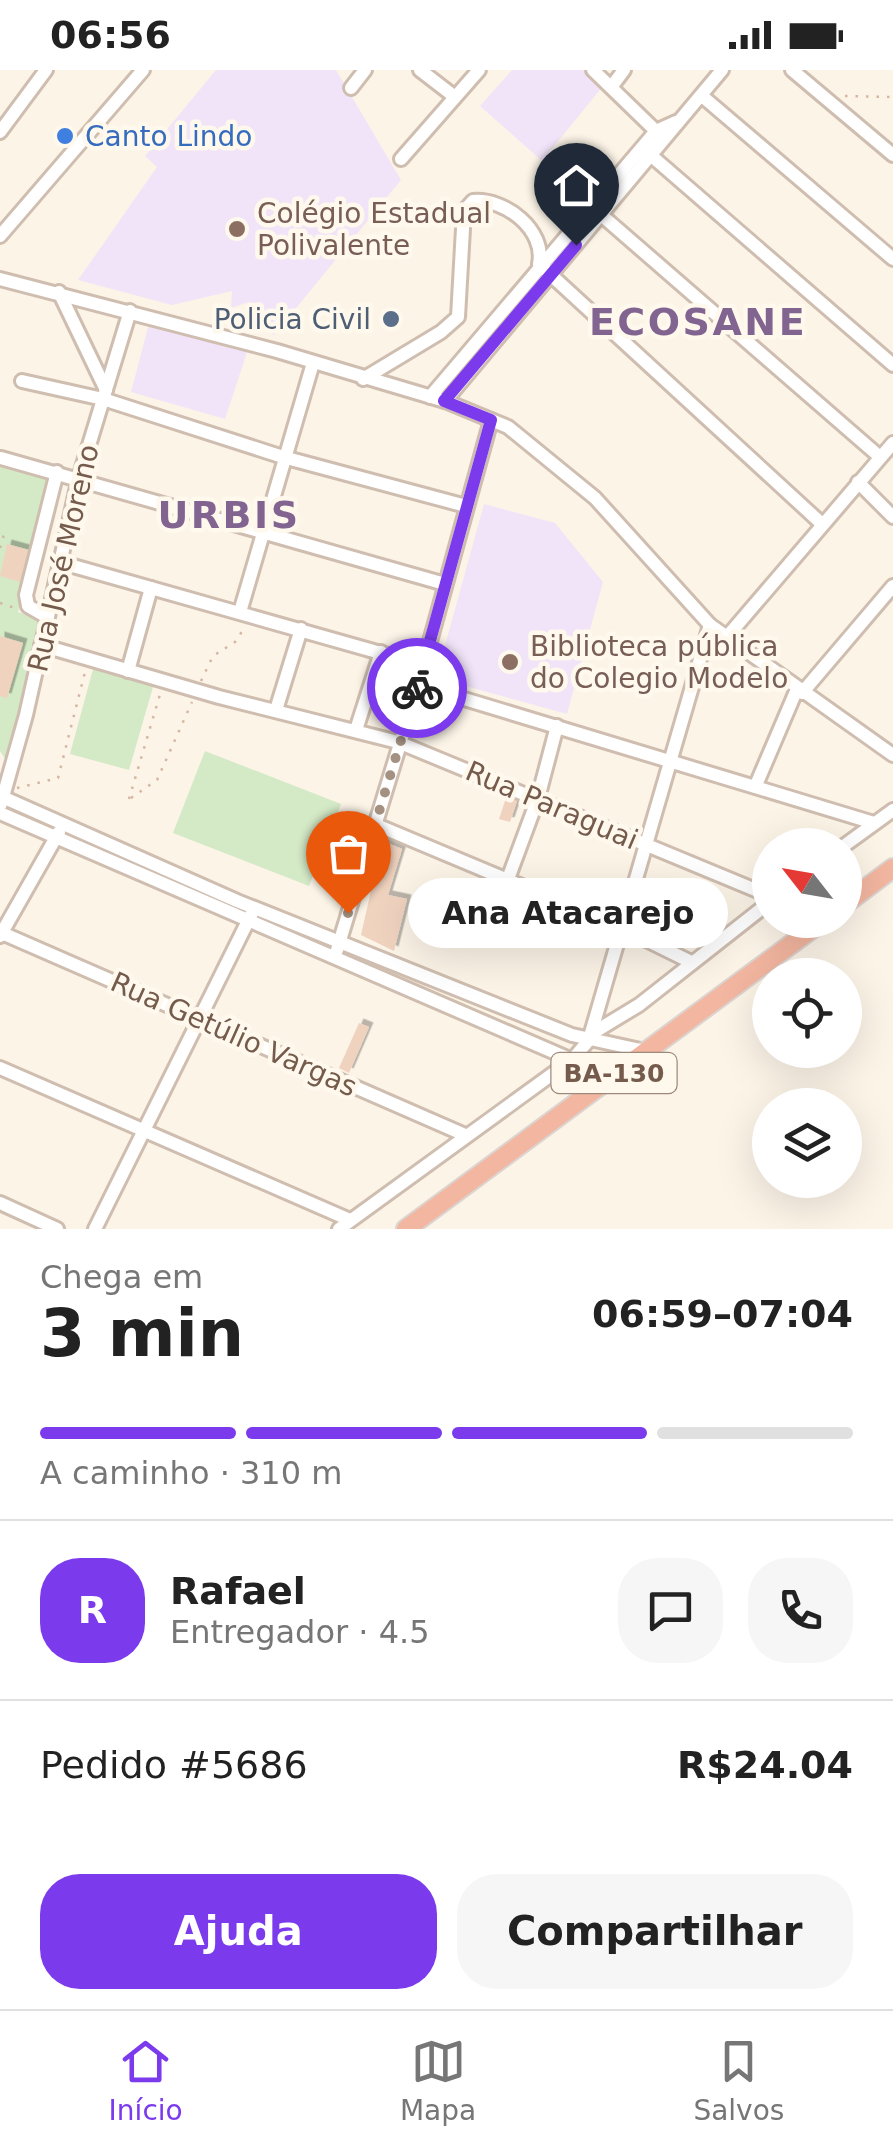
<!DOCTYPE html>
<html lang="pt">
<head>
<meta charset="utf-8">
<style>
	body { margin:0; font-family:"DejaVu Sans",sans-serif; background:#f6f6f6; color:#222; height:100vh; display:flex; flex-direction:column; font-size:38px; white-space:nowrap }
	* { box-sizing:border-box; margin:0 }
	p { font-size:32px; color:#767676 }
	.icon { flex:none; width:55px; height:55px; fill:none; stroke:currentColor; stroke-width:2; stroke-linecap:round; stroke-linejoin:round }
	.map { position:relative; height:1159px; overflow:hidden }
	.side { display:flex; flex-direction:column; background:#fff; flex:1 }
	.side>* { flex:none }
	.needle { width:65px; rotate:301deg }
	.fabs { position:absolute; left:752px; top:758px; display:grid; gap:20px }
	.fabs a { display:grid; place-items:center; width:110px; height:110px; border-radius:50%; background:#fff; box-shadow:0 10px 40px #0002; font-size:50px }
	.pin { position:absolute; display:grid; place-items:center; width:85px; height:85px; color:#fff; margin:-102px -42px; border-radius:50% 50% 50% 0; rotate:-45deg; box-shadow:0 0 10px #0007 }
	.pin .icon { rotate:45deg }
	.courier { position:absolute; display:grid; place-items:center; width:100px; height:100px; margin:-50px; border:8px solid #7c3aed; border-radius:50%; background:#fff; color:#222; box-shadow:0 2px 12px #0007 }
	.bubble { position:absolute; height:70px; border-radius:35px; background:#fff; box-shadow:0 10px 40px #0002; font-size:32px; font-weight:800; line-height:70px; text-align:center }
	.head em { font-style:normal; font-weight:800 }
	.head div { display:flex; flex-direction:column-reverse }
	.head { display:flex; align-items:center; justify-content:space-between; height:170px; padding:0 40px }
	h1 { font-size:65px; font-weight:800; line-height:75px }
	.bar { display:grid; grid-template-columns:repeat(4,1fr); gap:15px 10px; align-content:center; height:120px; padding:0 40px }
	.bar i { height:12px; border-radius:8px; background:#e0e0e0 }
	.bar .current { background:#7c3aed }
	.bar p { grid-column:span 4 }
	.line { display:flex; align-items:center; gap:25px; padding:0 40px; border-top:2px solid #e0e0e0 }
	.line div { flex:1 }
	.round { display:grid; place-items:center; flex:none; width:105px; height:105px; border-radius:40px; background:#f6f6f6 }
	.button { display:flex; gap:20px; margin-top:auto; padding:20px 40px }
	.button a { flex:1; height:115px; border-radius:40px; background:#7c3aed; color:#fff; font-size:40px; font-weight:800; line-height:115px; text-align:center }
	.button a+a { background:#f6f6f6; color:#222 }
	.status { display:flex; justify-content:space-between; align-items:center; height:70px; padding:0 50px; background:#fff; direction:ltr }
	.status svg { height:28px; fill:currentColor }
	.tab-bar { display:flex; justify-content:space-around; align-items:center; height:140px; border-top:2px solid #e0e0e0; background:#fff; font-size:28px; color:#767676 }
	.tab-bar a { display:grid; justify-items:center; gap:5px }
	.tab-bar .current { color:#7c3aed }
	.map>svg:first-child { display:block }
	.education { fill:#f1e4f8 }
	.green { fill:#d4e9c6 }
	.building { fill:#f0d3bf; filter:url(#shadow) }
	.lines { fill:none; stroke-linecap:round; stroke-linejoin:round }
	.minor-casing { stroke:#cfbeb0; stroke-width:18 }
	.highway-casing { stroke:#dbd4d0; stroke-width:22 }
	.path { stroke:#d5b6a2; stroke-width:2.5; stroke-dasharray:2.5 8; stroke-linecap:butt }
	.minor { stroke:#fff; stroke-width:12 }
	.highway { stroke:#f3b6a0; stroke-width:18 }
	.done { stroke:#a49182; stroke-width:10; stroke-dasharray:0 18 }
	.route { stroke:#7c3aed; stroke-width:12 }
	.shop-dot { fill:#3f7fe0; stroke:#fef8ed; stroke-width:4 }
	.education-dot { fill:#8d6e63; stroke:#fef8ed; stroke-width:4 }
	.service-dot { fill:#5c6f8a; stroke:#fef8ed; stroke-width:4 }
	.labels { text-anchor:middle; stroke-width:9; stroke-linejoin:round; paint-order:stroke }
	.shield { fill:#fef8ed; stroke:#9e8a7c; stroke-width:2.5 }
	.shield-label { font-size:25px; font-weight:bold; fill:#755b4c }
	.shop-label { font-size:28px; fill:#366cbe; stroke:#fef8ed; text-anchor:start }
	.education-label { font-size:28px; fill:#785e54; stroke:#fef8ed; text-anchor:start }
	.service-label { font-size:28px; fill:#4e5e75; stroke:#fef8ed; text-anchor:end }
	.street-label { font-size:28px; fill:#755b4c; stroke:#fef8ed }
	.district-label { font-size:38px; font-weight:bold; letter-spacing:2.5px; fill:#826491; stroke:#fef8ed }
</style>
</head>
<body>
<div class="status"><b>06:56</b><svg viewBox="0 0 49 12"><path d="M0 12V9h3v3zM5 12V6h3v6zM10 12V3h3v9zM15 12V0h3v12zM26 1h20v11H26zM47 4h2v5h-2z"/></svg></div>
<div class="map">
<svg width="893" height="1159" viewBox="0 0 893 1159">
	<defs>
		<filter id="shadow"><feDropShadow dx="4.5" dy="-4.5" stdDeviation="0" flood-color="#0004"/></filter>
	</defs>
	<rect width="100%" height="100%" fill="#fcf4e7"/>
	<g class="education">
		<path d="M216 0H336L401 110 274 265 258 259 245 233 231 238 232 221 172 235 78 210 157 97 145 86Z"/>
		<path d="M512 0H586L603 16 542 91 480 36Z"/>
		<path d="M150 250 249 276 225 349 131 322Z"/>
		<path d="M484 434 555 453 603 512 567 644 436 608Z"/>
	</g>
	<g class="green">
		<path d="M0 380 55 394 18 542 52 553 10 696 0 681Z"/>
		<path d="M95 592 155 610 129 700 70 684Z"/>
		<path d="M205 681 341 734 309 816 173 763Z"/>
	</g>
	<g class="building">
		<path d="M7 474 29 480 20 512 0 506Z"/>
		<path d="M0 566 23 573 7 628 0 626Z"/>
		<path d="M509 719 520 722 510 752 499 749Z"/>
		<path d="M382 771 402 779 388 825 407 829 394 881 361 865Z"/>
		<path d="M359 953 369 957 349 1003 339 998Z"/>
	</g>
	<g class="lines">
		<g class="minor-casing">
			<g id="minor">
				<path d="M420 0 455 27"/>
				<path d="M593 0 659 64"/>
				<path d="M792 0 893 85"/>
				<path d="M612 16 624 0"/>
				<path d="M351 18 365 0"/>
				<path d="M702 26 893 189"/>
				<path d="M0 62 46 0"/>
				<path d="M647 82 893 295"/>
				<path d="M401 89 479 0"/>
				<path d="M591 136 880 387"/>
				<path d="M0 166 143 0"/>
				<path d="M0 209 277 281 445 331 508 357 595 428 710 555 893 685"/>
				<path d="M59 222 106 320"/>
				<path d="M363 309 441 262 458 247 464 141 473 131C505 128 546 160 539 194L822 454"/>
				<path d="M22 311 103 329 283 387 466 436"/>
				<path d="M430 327 656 61 676 52"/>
				<path d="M445 331 722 0"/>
				<path d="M1 388 445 514"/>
				<path d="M858 412 893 447"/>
				<path d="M59 492 423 595"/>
				<path d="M240 542 313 293"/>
				<path d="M47 547 28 536 26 525 57 402"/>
				<path d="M726 568 893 373"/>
				<path d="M41 575 219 627 398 672 770 826"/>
				<path d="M128 601 151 518"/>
				<path d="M418 615 874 753"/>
				<path d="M802 623 893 516"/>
				<path d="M276 640 301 559"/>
				<path d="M356 660 381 582"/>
				<path d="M756 715 797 619"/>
				<path d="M0 726 237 831 572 965 645 981"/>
				<path d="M1 734 26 645 79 408 130 241"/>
				<path d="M0 743 609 1006"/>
				<path d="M374 754 622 858 691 892"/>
				<path d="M845 775 893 740"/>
				<path d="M508 809 538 728 557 656"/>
				<path d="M2 863 465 1065"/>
				<path d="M0 866 59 762"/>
				<path d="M337 880 418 615 491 350"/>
				<path d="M591 964 639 935 770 832"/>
				<path d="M0 998 350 1150"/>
				<path d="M0 1133 57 1159"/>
				<path d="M95 1159 252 843"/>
				<path d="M339 1159 573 989 589 970 710 555"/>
			</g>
		</g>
		<g class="highway-casing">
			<g id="highway">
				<path d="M845 834 893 798"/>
				<path d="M406 1159 824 850"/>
			</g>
		</g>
		<g class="path">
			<path d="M845 26 893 27"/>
			<path d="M0 478 5 461"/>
			<path d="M0 533 18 539"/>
			<path d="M201 611 213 586 235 572 245 557"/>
			<path d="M17 718 58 708 85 602"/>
			<path d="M131 728 157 710 192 632"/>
			<path d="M129 729 161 621"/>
		</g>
		<use href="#minor" class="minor"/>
		<use href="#highway" class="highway"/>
	</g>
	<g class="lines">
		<path class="done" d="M348 843 417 618"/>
		<path class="route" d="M417 618 491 350 444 331 576 175"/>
	</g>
	<circle class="shop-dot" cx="65" cy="66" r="10"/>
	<g class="education-dot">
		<circle cx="237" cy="159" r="10"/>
		<circle cx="510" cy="592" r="10"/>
	</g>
	<circle class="service-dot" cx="391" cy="249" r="10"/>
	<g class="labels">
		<rect class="shield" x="551.5" y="983" width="125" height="40" rx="8"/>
		<g class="shield-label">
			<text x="614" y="1012">BA-130</text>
		</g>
		<g class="shop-label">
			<text x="85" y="76">Canto Lindo</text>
		</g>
		<g class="education-label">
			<text x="257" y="153">Colégio Estadual<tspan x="257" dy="32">Polivalente</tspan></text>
			<text x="530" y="586">Biblioteca pública<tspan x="530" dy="32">do Colegio Modelo</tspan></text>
		</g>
		<g class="service-label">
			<text x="371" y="259">Policia Civil</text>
		</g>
		<g class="street-label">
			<text transform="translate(63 488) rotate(-77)" y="10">Rua José Moreno</text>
			<text transform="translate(552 735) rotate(23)" y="10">Rua Paraguai</text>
			<text transform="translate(234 964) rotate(24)" y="10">Rua Getúlio Vargas</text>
		</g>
		<g class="district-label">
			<text x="698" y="265">ECOSANE</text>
			<text x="229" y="458">URBIS</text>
		</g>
	</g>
</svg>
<div class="fabs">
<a><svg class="needle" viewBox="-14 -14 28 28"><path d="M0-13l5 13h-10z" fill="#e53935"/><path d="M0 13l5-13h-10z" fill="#767676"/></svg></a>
<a><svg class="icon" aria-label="locate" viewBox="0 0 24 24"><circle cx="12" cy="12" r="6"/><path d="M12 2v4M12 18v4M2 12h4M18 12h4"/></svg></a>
<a><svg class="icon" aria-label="layers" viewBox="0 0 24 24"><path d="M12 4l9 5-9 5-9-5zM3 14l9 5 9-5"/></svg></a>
</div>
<div class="pin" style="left:348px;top:843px;background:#ea580c"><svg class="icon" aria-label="bag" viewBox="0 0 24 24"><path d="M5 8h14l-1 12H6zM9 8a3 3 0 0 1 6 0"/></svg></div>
<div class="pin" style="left:576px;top:175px;background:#1f2937"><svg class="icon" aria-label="home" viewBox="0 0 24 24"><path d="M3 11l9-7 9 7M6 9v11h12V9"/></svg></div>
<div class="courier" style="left:417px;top:618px"><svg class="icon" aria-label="bike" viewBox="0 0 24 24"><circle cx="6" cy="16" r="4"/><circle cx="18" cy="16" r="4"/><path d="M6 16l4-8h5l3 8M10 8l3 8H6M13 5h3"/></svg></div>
<div class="bubble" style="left:408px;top:808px;width:320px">Ana Atacarejo</div>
</div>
<section class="side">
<div class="head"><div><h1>3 min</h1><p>Chega em</p></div><em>06:59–07:04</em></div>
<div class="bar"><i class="current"></i><i class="current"></i><i class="current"></i><i></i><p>A caminho · 310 m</p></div>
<div class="line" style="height:180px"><b class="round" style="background:#7c3aed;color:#fff">R</b><div><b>Rafael</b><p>Entregador · 4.5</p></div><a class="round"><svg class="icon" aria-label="chat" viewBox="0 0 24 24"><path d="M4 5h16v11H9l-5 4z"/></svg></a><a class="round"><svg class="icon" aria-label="phone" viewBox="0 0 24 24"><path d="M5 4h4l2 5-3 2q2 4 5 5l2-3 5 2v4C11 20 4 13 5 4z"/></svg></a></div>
<div class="line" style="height:130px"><div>Pedido #5686</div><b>R$24.04</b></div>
<div class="button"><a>Ajuda</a><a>Compartilhar</a></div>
</section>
<nav class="tab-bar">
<a class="current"><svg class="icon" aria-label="home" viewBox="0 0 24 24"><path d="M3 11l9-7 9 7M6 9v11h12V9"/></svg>Início</a>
<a><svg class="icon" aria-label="map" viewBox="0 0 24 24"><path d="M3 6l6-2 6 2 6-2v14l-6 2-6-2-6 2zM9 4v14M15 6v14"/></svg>Mapa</a>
<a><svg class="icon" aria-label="saved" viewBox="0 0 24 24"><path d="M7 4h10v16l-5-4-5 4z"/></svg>Salvos</a>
</nav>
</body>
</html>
